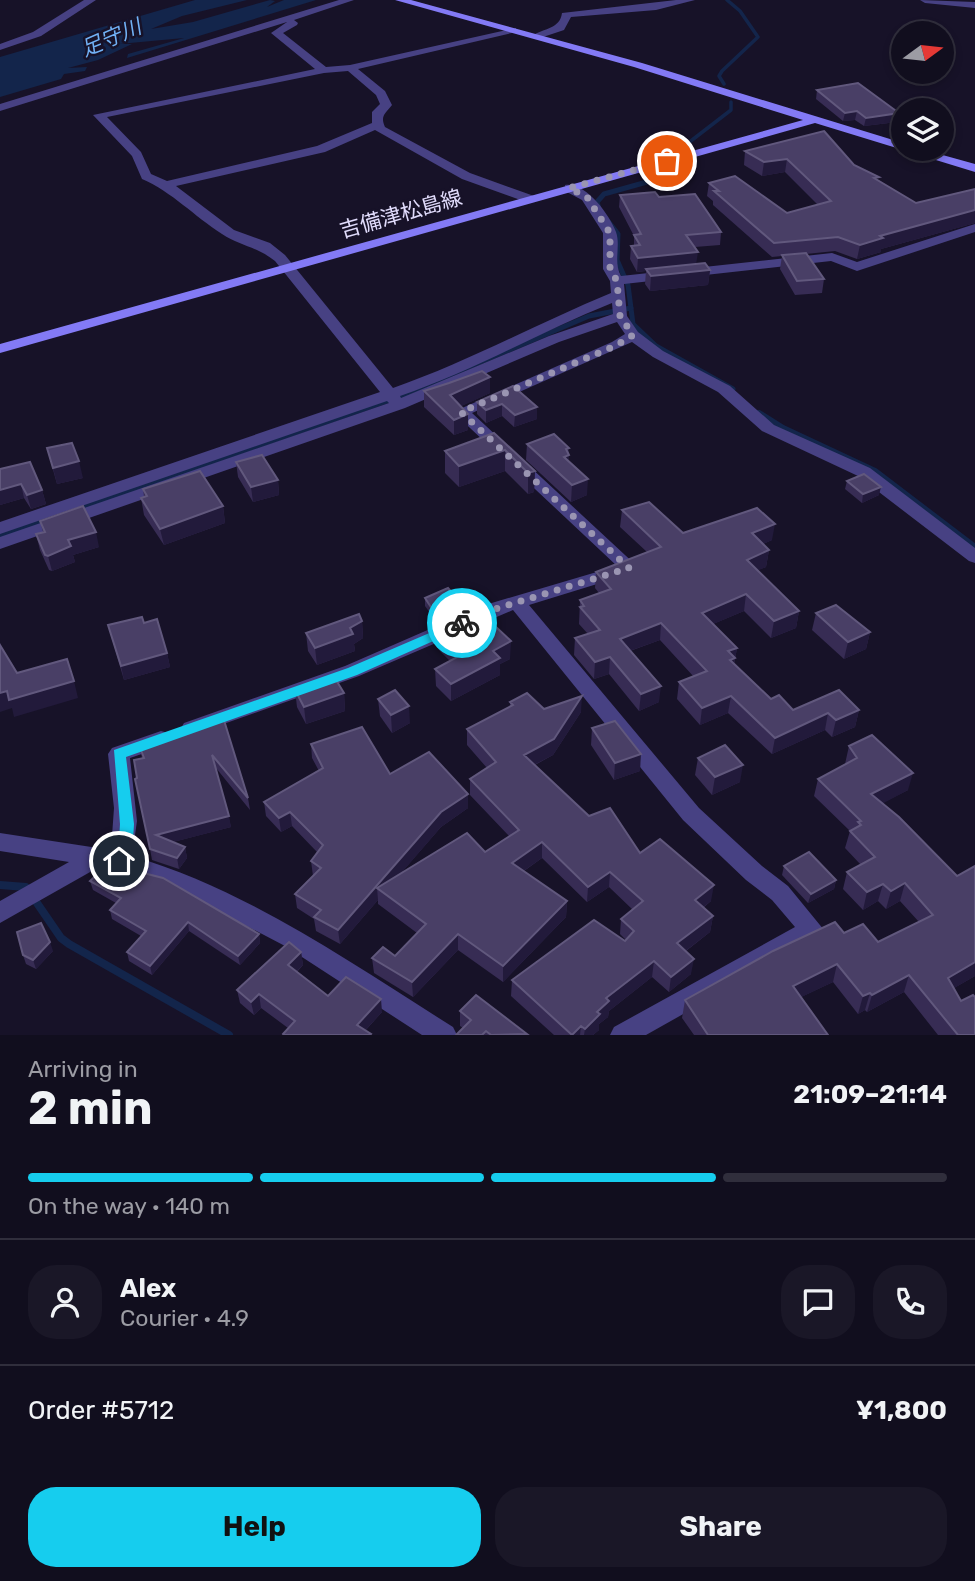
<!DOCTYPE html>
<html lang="en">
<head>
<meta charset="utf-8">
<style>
	body { margin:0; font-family:Rubik,"Noto Sans JP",sans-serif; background:#1a1727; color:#f1f3f6; height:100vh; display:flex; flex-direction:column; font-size:26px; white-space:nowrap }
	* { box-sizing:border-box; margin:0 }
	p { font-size:23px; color:#9c9ca4 }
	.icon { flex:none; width:38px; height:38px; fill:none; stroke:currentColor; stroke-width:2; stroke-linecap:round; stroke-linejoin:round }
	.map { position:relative; height:1035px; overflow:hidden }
	.details { display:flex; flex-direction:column; background:#110e1e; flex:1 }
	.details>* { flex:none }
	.needle { width:46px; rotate:75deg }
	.fabs { position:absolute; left:891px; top:21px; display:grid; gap:14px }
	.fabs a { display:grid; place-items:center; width:63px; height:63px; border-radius:50%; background:#110e1e; box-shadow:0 4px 10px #0003,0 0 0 2px #302e3c; font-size:35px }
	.pin { position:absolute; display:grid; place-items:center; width:60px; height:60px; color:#fff; margin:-30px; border:4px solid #fff; border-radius:50%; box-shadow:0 2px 7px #0007 }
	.courier { position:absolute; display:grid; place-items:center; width:70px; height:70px; margin:-35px; border:5px solid #16cdee; border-radius:50%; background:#fff; color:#222; box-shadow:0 2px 9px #0007 }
	.overview em { font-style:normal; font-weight:700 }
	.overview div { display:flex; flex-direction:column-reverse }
	.overview { display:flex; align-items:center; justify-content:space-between; height:119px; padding:0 28px }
	h1 { font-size:46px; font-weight:700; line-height:52px }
	.bar { display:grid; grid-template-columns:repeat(4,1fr); gap:10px 7px; align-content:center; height:84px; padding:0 28px }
	.bar i { height:9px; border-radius:5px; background:#302e3c }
	.bar .selected { background:#16cdee }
	.bar p { grid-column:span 4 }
	.line { display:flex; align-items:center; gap:18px; padding:0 28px; border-top:2px solid #302e3c }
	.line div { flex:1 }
	.round { display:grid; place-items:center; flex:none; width:74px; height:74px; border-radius:28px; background:#1a1727 }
	.button { display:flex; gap:14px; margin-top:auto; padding:14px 28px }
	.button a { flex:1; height:80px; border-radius:28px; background:#16cdee; color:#111; font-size:28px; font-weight:700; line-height:80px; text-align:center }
	.button a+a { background:#1a1727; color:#f1f3f6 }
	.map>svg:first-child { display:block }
	.water { fill:#13254b }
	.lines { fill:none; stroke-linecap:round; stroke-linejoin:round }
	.stream-far3 { stroke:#13254b; stroke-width:3.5 }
	.stream-far2 { stroke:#13254b; stroke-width:5 }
	.stream-far1 { stroke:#13254b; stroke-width:6 }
	.stream { stroke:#13254b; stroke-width:8 }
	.street { fill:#474183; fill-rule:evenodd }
	.secondary { fill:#837af5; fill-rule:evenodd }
	.wall { fill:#372c54 }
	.shaded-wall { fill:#221a3b }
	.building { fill:#493f66; stroke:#61587d; stroke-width:2 }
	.route { fill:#16cdee }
	.done { stroke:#9a95b2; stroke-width:7; stroke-dasharray:0 12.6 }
	.labels { text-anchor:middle; stroke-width:5; stroke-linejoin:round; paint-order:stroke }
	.far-water-label { font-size:21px; font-style:italic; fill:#71b1f5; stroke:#171228 }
	.far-street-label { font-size:21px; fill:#e1dcfc; stroke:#171228 }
</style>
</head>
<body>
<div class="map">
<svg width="975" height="1035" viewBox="0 0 975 1035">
	<rect width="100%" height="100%" fill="#171228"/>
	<path class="water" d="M195 0H247L182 16 151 29 193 22 270 0 275 1 267 7 284 0H316L127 58 128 54 184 38 119 44H132L98 60 68 68 87 67 85 71 64 74 61 79 0 97V57Z"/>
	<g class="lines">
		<g class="stream-far3">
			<path d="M724 84 719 76 722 71 758 37 740 11 727 0"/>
			<path d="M683 147 731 110V102"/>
		</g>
		<g class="stream-far2">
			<path d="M599 209 597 202 604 194 672 175"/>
			<path d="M608 221 618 234 617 260 628 285 633 324 656 346 733 389"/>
			<path d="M401 396 589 316 631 308"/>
		</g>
		<g class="stream-far1">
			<path d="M759 413 783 428 875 471 975 547"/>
			<path d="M78 508 406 394"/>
			<path d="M0 535 48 519"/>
		</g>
		<path class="stream" d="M0 885 26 887 61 938 69 944 229 1035"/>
		<g class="street">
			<path d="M84 0H96L41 36 0 50V44L33 32Z"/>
			<path d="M339 0H354L294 20 298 23 297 25 283 33 326 67 350 65 516 28V32L358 69 385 91 392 105C385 114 380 116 385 127L470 173 534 196V202H526L462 179 375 130 325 152 176 186 234 230 270 243 285 255 393 388C468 362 538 323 611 293L610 281 603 269V233L582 200 565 191V185C586 182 609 214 616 232 621 246 613 262 621 276L832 253 857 262 975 224V232L857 271 831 261 624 284 627 316 638 332 663 351 730 386 774 425 870 468 975 548V563L969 561 858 476 762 431 718 392 653 357 632 342 472 413 639 568 636 572 529 605 699 808 762 866 788 886 824 930 820 937 646 1035H610L614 1027 795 927 772 900 746 880 683 820 513 610 359 676 198 733 191 736 184 733 181 728 184 723 345 666 485 605 617 566 453 412 612 342 625 334 617 322 559 342 405 408 0 549V537L389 403 387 401 0 534V522L380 392 275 261C256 246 240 246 222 234 194 216 172 192 142 179L132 156 93 115 315 69 271 33 287 22 0 111V104ZM348 71 376 95 380 104 372 112V123L317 146 167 181 151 174 141 152 107 117 324 73ZM612 303 613 314 549 336 401 398 400 396C473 371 540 332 612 303Z"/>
			<path d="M676 0H695L656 10 571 17 564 30 537 39 532 36C544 28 560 29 562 13Z"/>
			<path d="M920 0 975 2V8L925 3Z"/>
			<path d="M161 731 168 733 171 739 168 745 130 758 137 821 132 856C248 890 351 963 453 1027L457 1035H422L285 946 166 884 119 870 99 867 0 923V901L69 862 0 851V833L111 850 114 808 108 754 112 748Z"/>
		</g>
		<path class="secondary" d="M395 0H411L642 63 903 143V149H921L975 164V172L815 123 0 353V344L803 120 634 67Z"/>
	</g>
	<g class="wall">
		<path d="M817 90 897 122 864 126 855 120 843 121 816 99Z"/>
		<path d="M745 151 854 165 916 203 975 189V223L881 249V252L857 259 835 251 806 254 824 279 822 293 795 295 780 269 782 256 772 257 713 205V201L707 196 709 183 787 213 818 205 785 172 762 176 744 165Z"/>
		<path d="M620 195 659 197 721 232 720 245 695 247 696 264 710 270 708 285 650 291 645 284 646 271 637 272 630 259 631 246 634 245V236L619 207Z"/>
		<path d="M490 377V393L461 406 468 414V430L454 435 424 407V391Z"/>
		<path d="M477 402 537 407V419L514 427 502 416 486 423 477 414Z"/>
		<path d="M494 433 535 471 534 492 528 494 505 471 459 487 445 473V451Z"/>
		<path d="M527 444 569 453V462L587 495 571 502 526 460Z"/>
		<path d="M47 448 83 478 57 484Z"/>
		<path d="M236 462 278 480 279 495 253 502 238 477Z"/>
		<path d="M0 469 42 490 46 504 31 509 24 498 0 505Z"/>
		<path d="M847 481 879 495 862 503 845 489Z"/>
		<path d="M143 489 223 506 225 523 164 545 144 515 141 498 144 497Z"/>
		<path d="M622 510 683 533 772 540 763 544 769 550 766 567 758 570 799 611 796 628 771 638 744 611 713 624 737 648 734 665 771 699 793 710H859L855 727 832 737 825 730 772 754 728 713 700 725 677 699 679 682 694 677 660 640 630 651 659 702 639 711 609 674 594 679 574 655 575 638 588 634 579 624 580 600 599 593 595 588 596 572 647 552 620 527Z"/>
		<path d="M40 521 99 547 73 555 75 562 52 571 49 570 40 550 36 534 43 532Z"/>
		<path d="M425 598 462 604V612L437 623 425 606Z"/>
		<path d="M816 613 870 632 866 649 844 659 812 630Z"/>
		<path d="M362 621 363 638 354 644 355 651 317 665 308 651 306 633Z"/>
		<path d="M144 623 167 653 170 667 124 680 108 625Z"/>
		<path d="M437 632 510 659 500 664V675L451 701 436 686 435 669 450 661 438 649Z"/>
		<path d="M295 690 344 693 345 711 306 724 297 707Z"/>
		<path d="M378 699 410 723 392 733 380 716Z"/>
		<path d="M510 702 544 709 581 712 553 755 535 765 589 816 640 853 711 901 703 908 713 916 710 932 686 951 691 974 669 992 652 977 609 1011 608 1017 599 1024V1030L593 1035H554L511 996 512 980 625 941 626 940 620 934 621 919 633 910 609 887 587 902 542 858 524 871 567 901 566 917 503 982 458 950 413 997 374 973 372 958 395 956 417 933 378 904V900L340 944 316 931 314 919 297 908 295 894 313 876 311 861 317 852 292 826 281 832 266 816 264 802 319 771 312 758 311 744 390 774 468 808 441 827 401 873 485 852 509 836 470 795V779L487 768 467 745V729L510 707Z"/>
		<path d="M223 717 248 798 250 810 216 768 231 827 173 842 185 847 187 858 179 869 152 860 137 778 142 758 139 745Z"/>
		<path d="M592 728 640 771 614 780 591 745Z"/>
		<path d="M849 746 908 790 882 803 957 876 975 866V976L954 988 975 1035H938L904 992 867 1012 865 1010 858 1014 833 982 801 997 828 1035H694L682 1018 685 1000 844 933 878 942 919 922 900 901 886 909 878 901 863 910 843 889 847 872 861 865 845 848 850 831 814 796 818 779 845 764Z"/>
		<path d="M698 758 740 782 712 795 695 775Z"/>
		<path d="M784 866 836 880 834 889 808 903 782 875Z"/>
		<path d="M90 881 259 934 260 943 240 965 189 931 152 975 129 961 127 952 141 936 112 919 110 910 116 903 93 890Z"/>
		<path d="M53 951 36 969 26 964 23 955Z"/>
		<path d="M301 952 303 965 297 972 328 996 382 1012 365 1031 371 1035H283L288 1028 261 1008 254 1015 240 1003 237 990Z"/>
		<path d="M460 1011 527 1034V1035H456L463 1028 460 1026Z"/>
	</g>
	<g class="shaded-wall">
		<path d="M857 111 855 120 843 121 845 113Z"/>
		<path d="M899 113 897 122 864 126 866 118Z"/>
		<path d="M787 159 785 172 762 176 764 162Z"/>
		<path d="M975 210V223L881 249V252L857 259 860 245 880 236Z"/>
		<path d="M698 252 696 265 637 272 638 258Z"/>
		<path d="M710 270 708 285 650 291 651 276Z"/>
		<path d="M490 377V393L451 411 450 395Z"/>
		<path d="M502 404V416L486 423V410Z"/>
		<path d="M537 407V419L514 427 515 415Z"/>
		<path d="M468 414V430L454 435V420Z"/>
		<path d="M569 448V471L564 457 566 449Z"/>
		<path d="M505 450V471L459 487V466Z"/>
		<path d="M79 461 83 478 57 484 53 468Z"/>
		<path d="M535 471 534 492 528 494V473Z"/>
		<path d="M588 479 587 495 571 502 572 485Z"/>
		<path d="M278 480 279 495 253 502 251 487Z"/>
		<path d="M21 484 24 498 0 505V490Z"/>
		<path d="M881 487 879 495 862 503 863 494Z"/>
		<path d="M42 490 46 504 31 509 27 495Z"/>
		<path d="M223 506 225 523 164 545 160 529Z"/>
		<path d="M775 524 772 540 750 550 752 533Z"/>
		<path d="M96 532 99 547 73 555 75 562 52 571 48 556 68 540Z"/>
		<path d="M769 550 766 567 745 576 747 560Z"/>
		<path d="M746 594 744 611 699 630 702 613Z"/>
		<path d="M462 604V612L437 623 436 615Z"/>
		<path d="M799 611 796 628 771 638 774 621Z"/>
		<path d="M362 621 363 638 354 644 355 651 317 665 315 648Z"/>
		<path d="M661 623 660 640 618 655 620 639Z"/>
		<path d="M870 632 866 649 844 659 848 642Z"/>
		<path d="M511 641 510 659 500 664V675L451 701V684L493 651Z"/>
		<path d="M737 648 732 675 728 651Z"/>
		<path d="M167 653 170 667 124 680 121 666Z"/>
		<path d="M610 657 609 674 594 679 595 662Z"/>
		<path d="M74 681 78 698 14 717 12 708 0 712V693L7 691Z"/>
		<path d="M661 686 659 702 639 711 641 694Z"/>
		<path d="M344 693 345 711 306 724 304 707Z"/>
		<path d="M582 696 581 712 553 755 524 770V755Z"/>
		<path d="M731 696 728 713 700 725 702 708Z"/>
		<path d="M409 706 410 723 392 733 391 715Z"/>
		<path d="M859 710 855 727 832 737 836 720Z"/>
		<path d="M828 713 825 730 772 754 775 738Z"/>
		<path d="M641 754 640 771 614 780 615 763Z"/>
		<path d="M743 765 740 782 712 795 715 777Z"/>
		<path d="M913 773 908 790 867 812 871 794Z"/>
		<path d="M468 794V808L441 827 384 893 377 888 378 900 340 944 338 930 441 812Z"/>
		<path d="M290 812 292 826 281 832 279 818Z"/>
		<path d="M229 816 231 827 158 846 156 835Z"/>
		<path d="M542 842V858L512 879V863Z"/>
		<path d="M185 847 187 858 179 869 177 858Z"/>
		<path d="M610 872 609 887 587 902 588 887Z"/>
		<path d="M836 880 834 889 808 903 811 894Z"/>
		<path d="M905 883 900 901 886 909 891 891Z"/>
		<path d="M883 884 878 901 863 910 867 892Z"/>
		<path d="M714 885 711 901 692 916 695 900Z"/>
		<path d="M567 901 566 917 503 982V966Z"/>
		<path d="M713 916 710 932 675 959 677 943Z"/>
		<path d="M188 922 189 931 152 975 150 966Z"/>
		<path d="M259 934 260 943 240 965 238 956Z"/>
		<path d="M458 934V950L413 997 412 982Z"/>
		<path d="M50 942 53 951 36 969 33 960Z"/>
		<path d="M301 952 303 965 290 978 288 965Z"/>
		<path d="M694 959 691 974 669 992 671 977Z"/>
		<path d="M654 961 652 977 609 1011 608 1017 599 1024V1030L593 1035H584L585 1029 606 998Z"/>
		<path d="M975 962V976L942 995 948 978Z"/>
		<path d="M837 964 833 982 789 1003 793 986Z"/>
		<path d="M909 975 904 992 867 1012 872 995Z"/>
		<path d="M870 993 865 1010 858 1014 863 996Z"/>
		<path d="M259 994 261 1008 254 1015 251 1002Z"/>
		<path d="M381 999 382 1012 361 1035 357 1025Z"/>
		<path d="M581 1026 580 1035H572Z"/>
	</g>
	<g class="building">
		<path d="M858 83 899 113 866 118 857 111 845 113 817 90Z"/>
		<path d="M824 131 854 165 879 177 874 178 916 203 975 189V210L880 236 883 238 860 245 838 237 774 243 714 191H719L709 183 735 176 787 213 831 201 787 159 764 162 745 151Z"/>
		<path d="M655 192 659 197 695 194 721 232 686 235 698 252 638 258 631 246 640 245 634 235 641 234 620 195Z"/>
		<path d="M806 253 824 279 797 281 782 255Z"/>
		<path d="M705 263 710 270 651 276 646 269Z"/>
		<path d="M482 371 490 377 450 395 468 414 454 420 424 391 449 383Z"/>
		<path d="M513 386 537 407 515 415 502 404 486 410 477 402Z"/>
		<path d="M494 433 535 471 528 473 505 450 459 466 445 451Z"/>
		<path d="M554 434 569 448 566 449 569 455 564 457 588 479 572 485 527 444Z"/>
		<path d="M72 443 79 461 53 468 47 448Z"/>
		<path d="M262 455 278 480 251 487 236 462Z"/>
		<path d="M30 462 42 490 27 495 21 484 0 490V469Z"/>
		<path d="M200 471 223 506 160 529 141 498 147 496 143 489Z"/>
		<path d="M864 474 881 487 863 494 847 481Z"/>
		<path d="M649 502 683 533 757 508 775 524 752 533 769 550 747 560 799 611 774 621 746 594 702 613 737 648 728 651 735 658 730 660 771 699 779 695 793 710 839 690 859 710 836 720 828 713 775 738 731 696 702 708 679 682 707 671 661 623 620 639 661 686 641 694 610 657 595 662 575 638 600 630 580 607 584 606 580 600 611 589 596 572 661 547 622 510Z"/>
		<path d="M83 506 96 532 68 540 71 546 48 556 45 555 36 534 45 532 40 521Z"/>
		<path d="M448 588 462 604 436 615 425 598Z"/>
		<path d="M836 605 870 632 848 642 816 613Z"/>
		<path d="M479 611 511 641 493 651 500 658 451 684 435 669 461 655 437 632 444 625Z"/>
		<path d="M359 614 362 621 350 628 353 634 315 648 306 633Z"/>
		<path d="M142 617 144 623 157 619 167 653 121 666 108 625Z"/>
		<path d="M0 645 17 673 67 659 74 681 9 700 7 691 0 693Z"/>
		<path d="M333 675 344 693 304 707 295 690Z"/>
		<path d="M395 690 409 706 391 715 378 699Z"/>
		<path d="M527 693 544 709 582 696 554 739 524 755 589 816 610 808 640 853 660 839 714 885 695 900 713 916 677 943 694 959 671 977 654 961 606 998 609 1001 597 1012 600 1014 585 1029 581 1026 572 1035 512 980 594 920 625 941 634 931 621 919 643 901 610 872 588 887 542 842 512 863 567 901 503 966 458 934 412 982 372 958 383 947 395 956 426 924 377 888 467 833 485 852 519 830 470 779 496 762 467 729 513 705 510 702Z"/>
		<path d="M223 717 248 798 212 755 229 816 156 835 185 847 177 858 150 849 135 779 137 778 134 760 144 758 139 745Z"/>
		<path d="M615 721 641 754 615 763 592 728Z"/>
		<path d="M362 727 390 774 429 752 468 794 441 812 338 930 314 917 321 910 295 894 321 868 311 861 323 845 290 812 279 818 264 802 323 768 311 744Z"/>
		<path d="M872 735 913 773 871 794 899 817 957 876 975 866V962L948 978 961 1001 973 995 975 997V1035H958L909 975 872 995 870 993 863 996 837 964 793 986 828 1035H708L685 1000 773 951 835 922 844 933 863 924 878 942 933 915 905 883 891 891 883 884 867 892 847 872 875 857 850 831 861 825 858 822 861 821 818 779 857 758 849 746Z"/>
		<path d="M725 745 743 765 715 777 698 758Z"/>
		<path d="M809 852 836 880 811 894 784 866Z"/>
		<path d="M108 864 163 878 259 934 238 956 188 922 150 966 127 952 146 931 110 910 121 898 90 881Z"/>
		<path d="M41 923 50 942 33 960 23 955 17 932Z"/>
		<path d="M289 942 301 952 288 965 328 996 346 977 381 999 357 1025 371 1034 370 1035H284L283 1034 295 1021 259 994 251 1002 237 990Z"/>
		<path d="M476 995 527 1034 491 1035 486 1031 482 1035H456L471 1020 460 1011Z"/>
	</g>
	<path class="route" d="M462 619 468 623 467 626 357 675 126 757 134 824 133 840 124 865H113L111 861 119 840 120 824 114 750 348 668Z"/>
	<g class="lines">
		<path class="done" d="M462 623 492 610 629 568 461 412 617 345 633 335 620 316 617 281 610 269V233L587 197 569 188 667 161"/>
	</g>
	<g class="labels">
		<g class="far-water-label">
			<text transform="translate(111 38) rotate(-23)" y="7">足守川</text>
		</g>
		<g class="far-street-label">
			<text transform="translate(401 214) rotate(-16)" y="7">吉備津松島線</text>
		</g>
	</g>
</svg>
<div class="fabs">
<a><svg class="needle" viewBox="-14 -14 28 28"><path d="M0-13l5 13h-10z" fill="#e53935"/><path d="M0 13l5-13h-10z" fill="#9c9ca4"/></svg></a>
<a><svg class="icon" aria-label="layers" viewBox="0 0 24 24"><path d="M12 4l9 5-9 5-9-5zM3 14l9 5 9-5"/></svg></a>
</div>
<div class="pin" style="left:667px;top:161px;background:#ea580c"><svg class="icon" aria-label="bag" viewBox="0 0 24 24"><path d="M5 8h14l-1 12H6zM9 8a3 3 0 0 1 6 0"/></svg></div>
<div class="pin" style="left:119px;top:861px;background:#1f2937"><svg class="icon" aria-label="home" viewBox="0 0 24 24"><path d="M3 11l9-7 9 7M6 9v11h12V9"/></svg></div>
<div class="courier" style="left:462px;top:623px"><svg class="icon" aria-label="bike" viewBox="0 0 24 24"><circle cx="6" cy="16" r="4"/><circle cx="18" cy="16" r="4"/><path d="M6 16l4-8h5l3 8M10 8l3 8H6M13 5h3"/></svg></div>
</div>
<section class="details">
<div class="overview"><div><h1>2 min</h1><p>Arriving in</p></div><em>21:09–21:14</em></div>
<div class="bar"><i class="selected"></i><i class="selected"></i><i class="selected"></i><i></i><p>On the way · 140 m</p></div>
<div class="line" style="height:126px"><a class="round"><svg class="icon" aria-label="person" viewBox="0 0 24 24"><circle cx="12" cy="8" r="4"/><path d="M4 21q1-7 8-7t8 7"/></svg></a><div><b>Alex</b><p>Courier · 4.9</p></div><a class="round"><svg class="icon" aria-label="chat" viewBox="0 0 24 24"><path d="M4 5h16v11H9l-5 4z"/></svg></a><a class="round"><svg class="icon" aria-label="phone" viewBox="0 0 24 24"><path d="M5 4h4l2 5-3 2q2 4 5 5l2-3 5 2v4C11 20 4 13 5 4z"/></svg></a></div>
<div class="line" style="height:91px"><div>Order #5712</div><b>¥1,800</b></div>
<div class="button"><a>Help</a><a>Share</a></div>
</section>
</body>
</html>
